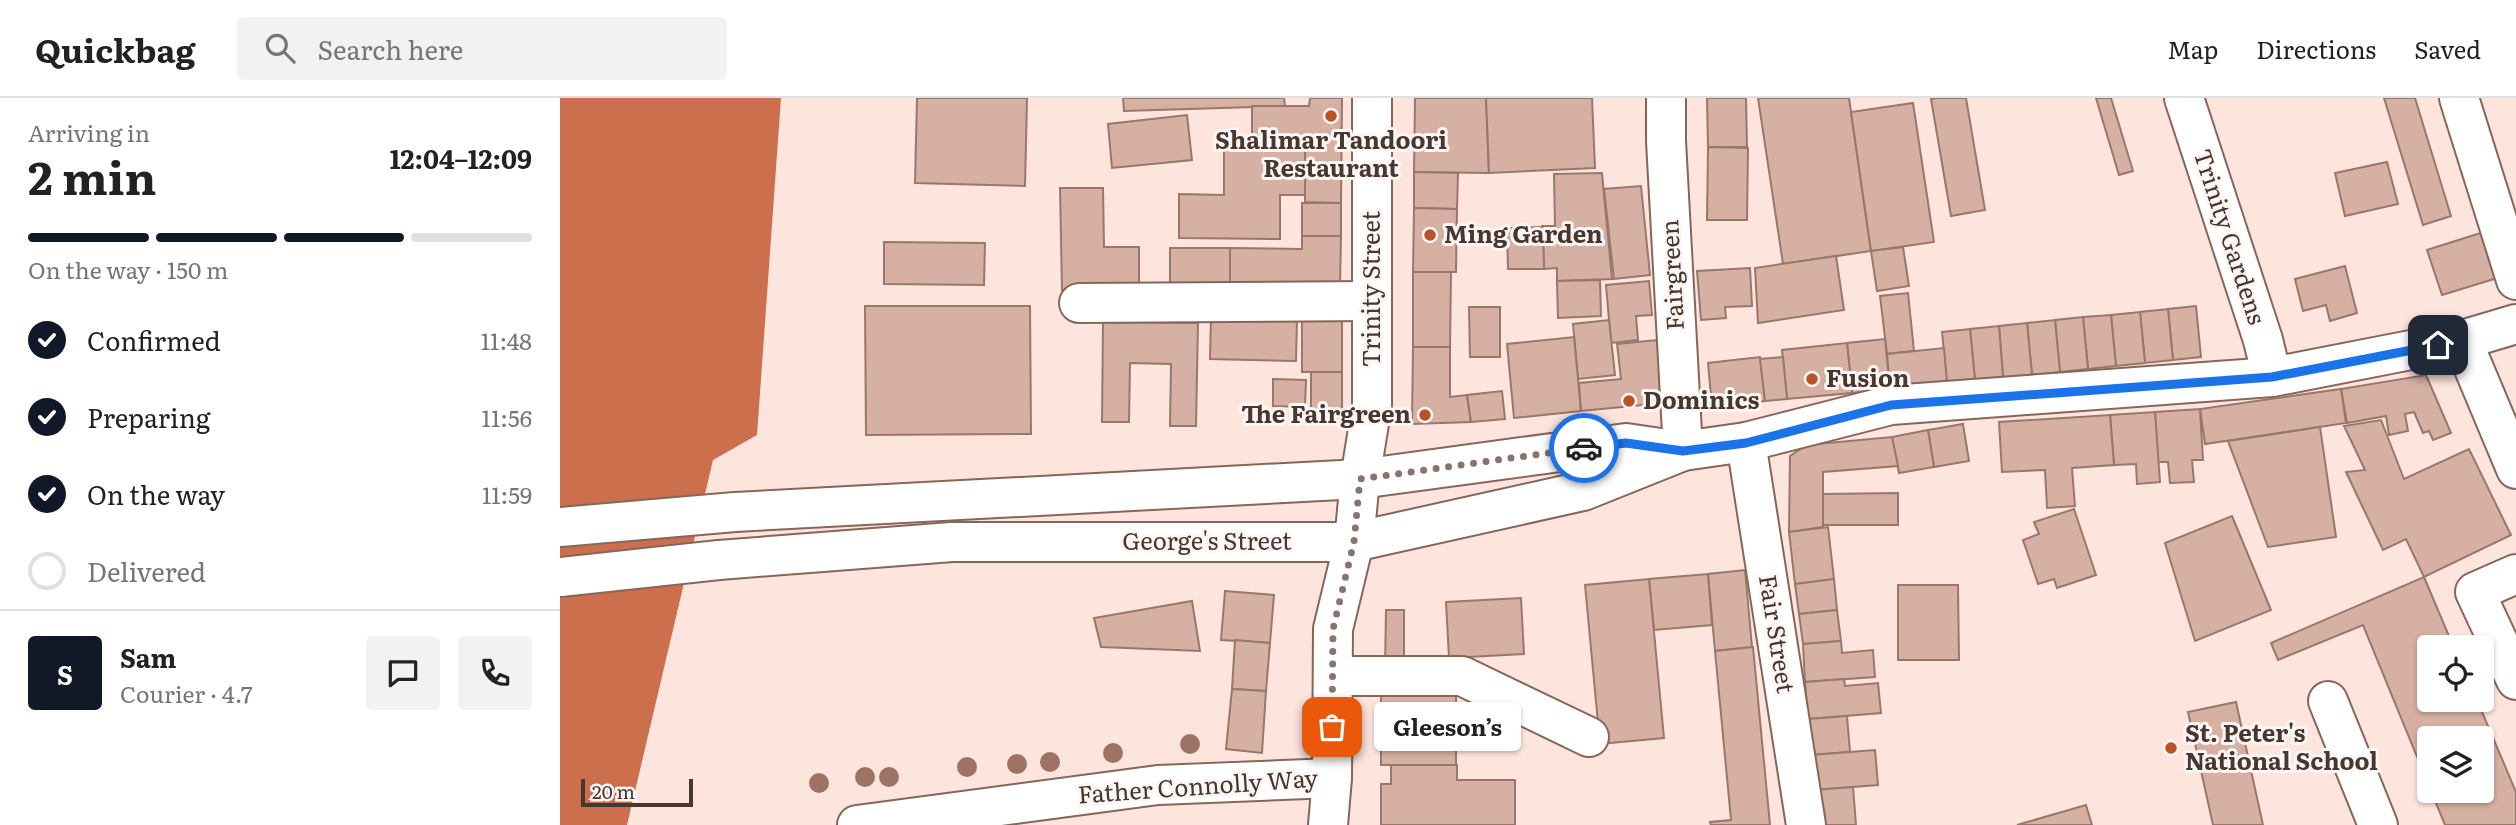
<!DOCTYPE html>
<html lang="en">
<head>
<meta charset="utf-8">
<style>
	body { margin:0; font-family:Literata,serif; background:#f2f2f2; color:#222; height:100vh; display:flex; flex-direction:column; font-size:26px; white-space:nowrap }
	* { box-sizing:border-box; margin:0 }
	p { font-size:23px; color:#767676 }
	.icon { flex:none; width:38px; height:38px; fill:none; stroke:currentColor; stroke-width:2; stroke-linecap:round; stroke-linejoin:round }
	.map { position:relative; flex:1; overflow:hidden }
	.sheet { display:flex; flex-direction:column; background:#fff; width:560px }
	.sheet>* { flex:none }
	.tools { position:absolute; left:1857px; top:537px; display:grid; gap:14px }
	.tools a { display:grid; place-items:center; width:77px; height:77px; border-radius:7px; background:#fff; box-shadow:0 2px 5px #0004; font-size:35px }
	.scale { position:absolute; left:21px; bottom:18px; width:112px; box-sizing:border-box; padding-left:7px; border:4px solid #463731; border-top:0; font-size:19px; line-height:24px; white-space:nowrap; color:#463731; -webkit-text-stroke:5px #fef6f4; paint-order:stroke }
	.pin { position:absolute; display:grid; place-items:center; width:60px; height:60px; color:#fff; margin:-30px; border-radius:14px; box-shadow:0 4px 10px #0006 }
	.courier { position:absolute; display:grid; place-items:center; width:70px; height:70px; margin:-35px; border:5px solid #1a73e8; border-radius:50%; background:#fff; color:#222; box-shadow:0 2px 9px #0007 }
	.bubble { position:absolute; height:49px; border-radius:7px; background:#fff; box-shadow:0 2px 5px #0004; font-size:23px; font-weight:700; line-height:49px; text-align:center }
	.summary em { font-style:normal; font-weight:700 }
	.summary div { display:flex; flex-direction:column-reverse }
	.summary { display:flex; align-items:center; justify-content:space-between; height:119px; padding:0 28px }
	h1 { font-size:46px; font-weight:700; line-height:52px }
	.bar { display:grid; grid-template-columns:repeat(4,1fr); gap:10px 7px; align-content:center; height:84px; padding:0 28px }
	.bar i { height:9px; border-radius:5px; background:#e0e0e0 }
	.bar .active { background:#111827 }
	.bar p { grid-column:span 4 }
	.line { display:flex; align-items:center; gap:18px; padding:0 28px; border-top:2px solid #e0e0e0 }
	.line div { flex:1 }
	.round { display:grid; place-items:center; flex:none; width:74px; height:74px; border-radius:7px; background:#f2f2f2 }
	ol { padding:0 28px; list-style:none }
	li { display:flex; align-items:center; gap:21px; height:77px }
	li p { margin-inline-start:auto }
	li .icon { padding:7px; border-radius:50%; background:#111827; color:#fff; stroke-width:4 }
	li:last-child { color:#767676 }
	li i { width:38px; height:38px; border:4px solid #e0e0e0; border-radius:50% }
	header { display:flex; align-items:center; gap:42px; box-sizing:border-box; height:98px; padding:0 35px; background:#fff; border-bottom:2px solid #e0e0e0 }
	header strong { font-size:33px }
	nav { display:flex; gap:38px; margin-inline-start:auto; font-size:24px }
	.search { width:490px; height:63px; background:#f2f2f2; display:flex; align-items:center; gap:18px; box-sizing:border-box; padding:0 24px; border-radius:7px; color:#767676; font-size:26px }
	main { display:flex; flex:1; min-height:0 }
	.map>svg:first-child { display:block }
	.water { fill:#cc6f4c }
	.building { fill:#d5b0a3; stroke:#99776b; stroke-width:2 }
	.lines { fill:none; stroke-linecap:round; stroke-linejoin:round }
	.minor-casing { stroke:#87665a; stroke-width:42 }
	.major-casing { stroke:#87665a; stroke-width:42 }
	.minor { stroke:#fff; stroke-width:38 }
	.major { stroke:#fff; stroke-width:38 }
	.tree { fill:#9f7363 }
	.done { stroke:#86746d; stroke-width:7; stroke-dasharray:0 12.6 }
	.route { stroke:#1a73e8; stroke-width:9 }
	.poi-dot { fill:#b95229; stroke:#fef6f4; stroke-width:2.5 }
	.labels { text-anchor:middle; stroke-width:6; stroke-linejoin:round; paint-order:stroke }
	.poi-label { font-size:24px; font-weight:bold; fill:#463731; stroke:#fef6f4; text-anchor:start }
	.street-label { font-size:24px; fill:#463731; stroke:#fef6f4 }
</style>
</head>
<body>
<header>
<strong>Quickbag</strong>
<div class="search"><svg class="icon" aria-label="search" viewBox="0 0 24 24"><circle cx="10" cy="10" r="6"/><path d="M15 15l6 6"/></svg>Search here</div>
<nav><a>Map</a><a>Directions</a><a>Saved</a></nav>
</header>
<main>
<section class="sheet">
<div class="summary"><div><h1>2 min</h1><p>Arriving in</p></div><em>12:04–12:09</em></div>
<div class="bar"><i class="active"></i><i class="active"></i><i class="active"></i><i></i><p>On the way · 150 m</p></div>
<ol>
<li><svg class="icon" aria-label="check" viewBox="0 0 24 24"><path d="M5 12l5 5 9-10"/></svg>Confirmed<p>11:48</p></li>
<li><svg class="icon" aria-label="check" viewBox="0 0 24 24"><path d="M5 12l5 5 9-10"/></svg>Preparing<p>11:56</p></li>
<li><svg class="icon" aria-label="check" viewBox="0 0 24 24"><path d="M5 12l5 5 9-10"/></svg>On the way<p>11:59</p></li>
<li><i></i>Delivered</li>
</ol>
<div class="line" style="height:126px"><b class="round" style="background:#111827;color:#fff">S</b><div><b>Sam</b><p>Courier · 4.7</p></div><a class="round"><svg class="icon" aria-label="chat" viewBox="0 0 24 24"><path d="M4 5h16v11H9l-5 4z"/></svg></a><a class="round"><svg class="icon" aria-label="phone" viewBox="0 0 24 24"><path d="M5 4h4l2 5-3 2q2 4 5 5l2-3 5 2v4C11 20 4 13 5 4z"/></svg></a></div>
</section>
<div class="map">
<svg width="1956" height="727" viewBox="0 0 1956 727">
	<rect width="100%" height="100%" fill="#fde5dd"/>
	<path class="water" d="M0 0H221L197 337 153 362 67 727H0Z"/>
	<g class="building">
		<path d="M357 0H467L465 88 355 85Z"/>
		<path d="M563 0H724L725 8 564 13Z"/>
		<path d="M750 0H782L781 105 745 104V47H692V8H749Z"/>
		<path d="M855 0H926L929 75 854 74Z"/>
		<path d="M926 0H1032L1035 70 929 75Z"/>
		<path d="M1147 0H1186L1187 49H1148Z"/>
		<path d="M1198 0H1289L1311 153 1223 166Z"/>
		<path d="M1377 0H1406L1425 112 1391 118 1371 1Z"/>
		<path d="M1536 0H1551L1573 73 1559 77Z"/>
		<path d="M1824 0H1855L1891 118 1863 127Z"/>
		<path d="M1353 5 1374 144 1311 153 1291 14Z"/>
		<path d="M627 17 632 62 552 70 548 26Z"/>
		<path d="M664 46 745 47V97H720V141L619 140V96L664 97Z"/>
		<path d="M1148 49 1188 50 1187 122H1147Z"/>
		<path d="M1827 64 1838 106 1785 118 1775 75Z"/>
		<path d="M854 74 898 75 897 111 854 110Z"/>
		<path d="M1042 75 1052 181 997 183V170L984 171 982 128H995L994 76Z"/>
		<path d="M1081 88 1090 177 1054 181 1044 91Z"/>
		<path d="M500 90H543L544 149H579V191L502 192Z"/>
		<rect x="742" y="105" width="39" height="33"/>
		<path d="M854 110 897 111 896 174H853Z"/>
		<path d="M983 129 984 171H948L947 130Z"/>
		<path d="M1933 131 1947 177 1882 197 1867 152Z"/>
		<path d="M742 138H781L780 187 670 186V150L742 151Z"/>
		<path d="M324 144 425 145 424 187 324 186Z"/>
		<path d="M1343 149 1349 188 1317 193 1311 153Z"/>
		<path d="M610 150H670V186L610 185Z"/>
		<path d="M1276 158 1284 212 1198 225 1195 170Z"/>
		<path d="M1785 168 1797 215 1770 223 1766 207 1743 213 1735 181Z"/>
		<path d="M1190 170 1192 208 1165 209 1166 220 1141 222 1137 173Z"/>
		<path d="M853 174H891L890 249H853Z"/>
		<path d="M1040 182 1041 218 998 220 997 183Z"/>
		<path d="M1089 183 1092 217 1076 218 1078 242 1051 245 1046 187Z"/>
		<path d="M1348 195 1354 253 1327 256 1320 198Z"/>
		<path d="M305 208H470L471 336 306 337Z"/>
		<path d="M1636 208 1641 259 1613 262 1608 211Z"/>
		<path d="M909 209H940V259H910Z"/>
		<path d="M1608 211 1613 262 1585 265 1580 214Z"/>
		<path d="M1580 214 1585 265 1556 268 1551 217Z"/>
		<path d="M1551 217 1556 268 1528 271 1523 219Z"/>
		<path d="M651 219 737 221 736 263 650 261Z"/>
		<path d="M1523 219 1528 271 1500 274 1495 222Z"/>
		<path d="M1049 222 1055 277 1018 281 1013 226Z"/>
		<path d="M1495 222 1500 274 1472 277 1467 225Z"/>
		<rect x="742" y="223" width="40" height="51"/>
		<path d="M543 224 638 225 636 328H610L611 266 570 265 569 324H542Z"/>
		<path d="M1467 225 1472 277 1443 279 1439 228Z"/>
		<path d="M1439 228 1443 279 1415 282 1410 231Z"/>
		<path d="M1410 231 1415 282 1387 285 1382 234Z"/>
		<path d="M1014 239 1021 313 954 320 947 246Z"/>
		<path d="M1325 241 1330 291 1292 295 1287 245Z"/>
		<path d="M1097 242 1103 305 1021 313 1019 285 1061 281 1057 246Z"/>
		<path d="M1287 245 1292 295 1227 301 1222 252Z"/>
		<path d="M853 249H890V299L907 297 911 324 852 326Z"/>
		<path d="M1384 250 1387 285 1330 291 1327 256Z"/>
		<path d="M1200 259 1205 303 1152 309 1148 265Z"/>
		<path d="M1223 259 1227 301 1205 303 1200 261Z"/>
		<rect x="751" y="274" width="31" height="52"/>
		<path d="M1866 277 1891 335 1873 342 1869 333 1863 335 1854 314 1845 316 1848 333 1829 337 1826 318 1787 325 1781 291Z"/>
		<path d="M713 281 746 282 745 309 713 308Z"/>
		<path d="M1781 291 1786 325 1645 346 1640 311Z"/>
		<path d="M942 293 945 321 911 324 907 297Z"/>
		<path d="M1640 311 1643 362H1632L1634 384 1610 385 1608 364H1598L1595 314Z"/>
		<path d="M1595 314 1600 384 1577 386 1576 366 1554 367 1550 317Z"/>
		<path d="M1550 317 1554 367 1512 370 1515 408 1487 410 1485 372 1442 374 1439 324Z"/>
		<path d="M1821 322 1844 381 1909 351 1951 437 1864 479 1846 441 1823 452 1786 374 1805 372 1784 328Z"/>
		<path d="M1403 326 1409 363 1374 369 1368 332Z"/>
		<path d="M1760 329 1776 439 1708 449 1668 343Z"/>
		<path d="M1368 332 1374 369 1339 375 1332 339Z"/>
		<path d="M1332 339 1338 368 1263 374V429L1229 434 1230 358 1246 347Z"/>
		<path d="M1338 395V427H1263V396Z"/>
		<path d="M1514 411 1536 477 1497 490 1494 481 1478 486 1463 442 1479 436 1474 424Z"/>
		<path d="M1672 418 1711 512 1635 543 1605 445Z"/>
		<path d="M1268 429 1274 481 1235 486 1229 434Z"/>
		<path d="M1185 472 1192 549 1155 553 1148 476Z"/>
		<path d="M1148 476 1152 527 1094 532 1089 481Z"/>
		<path d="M1864 479 1894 550H1869V602H1917L1956 694V727H1885L1871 693H1922V640H1869V688L1803 527 1718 562 1711 545Z"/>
		<path d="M1089 481 1104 640 1040 646 1025 487Z"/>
		<path d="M1274 481 1277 512 1239 516 1235 486Z"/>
		<path d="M1338 487H1398L1399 562H1338Z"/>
		<path d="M665 493 714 497 710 545 661 542Z"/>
		<path d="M961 500 964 556 889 560 886 504Z"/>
		<path d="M632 503 640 553 541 549 534 520Z"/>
		<path d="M826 512H844V571H825Z"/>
		<path d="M1277 512 1281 543 1243 546 1239 516Z"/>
		<path d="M675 542 710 545 706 593 672 591Z"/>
		<path d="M1281 543 1282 555 1313 552 1315 579 1245 584 1243 546Z"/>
		<path d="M1193 549 1210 727H1151L1150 724 1171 722 1155 553Z"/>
		<path d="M1284 581 1285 588 1318 585 1321 615 1248 621 1245 584Z"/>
		<rect x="821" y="585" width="75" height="82"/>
		<path d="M672 591 706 593 702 655 666 651Z"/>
		<path d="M1676 604 1703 727H1653L1628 614Z"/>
		<path d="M1287 618 1290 654 1251 657 1248 621Z"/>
		<path d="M1315 652 1318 687 1254 692 1251 657Z"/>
		<path d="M831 667H897V682H955V727H821V686H831Z"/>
		<path d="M1293 689 1296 727H1257L1254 692Z"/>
		<path d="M1526 707 1532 727H1457Z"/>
	</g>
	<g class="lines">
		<g class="minor-casing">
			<g id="minor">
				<path d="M1106 0V43L1123 353"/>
				<path d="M1624 0 1703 242 1712 279"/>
				<path d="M1899 0 1956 182"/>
				<path d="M519 205 812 203"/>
				<path d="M1902 242 1956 371"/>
				<path d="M1186 344 1246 727"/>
				<path d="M1956 476 1915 494 1956 582"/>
				<path d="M773 578H902L1029 639"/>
				<path d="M1768 603 1818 727"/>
				<path d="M297 727 598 687 772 680"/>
			</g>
		</g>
		<g class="major-casing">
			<g id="major">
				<path d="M0 429 175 414 800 381 1066 345 1121 353"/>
				<path d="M0 479 159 462 392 444H794L1023 393 1123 353 1186 344 1331 307 1712 279 1902 242 1956 226"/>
				<path d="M768 727 772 680 773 531 794 444 800 381 812 307V0"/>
			</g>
		</g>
		<use href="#minor" class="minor"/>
		<use href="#major" class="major"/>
	</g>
	<g class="tree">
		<circle cx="630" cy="646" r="10"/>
		<circle cx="553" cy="655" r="10"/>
		<circle cx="490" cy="664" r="10"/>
		<circle cx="457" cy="666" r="10"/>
		<circle cx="407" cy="669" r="10"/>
		<circle cx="305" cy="679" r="10"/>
		<circle cx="329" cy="679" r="10"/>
		<circle cx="259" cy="685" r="10"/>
	</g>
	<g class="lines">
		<path class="done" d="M772 629 773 531 794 444 800 381 1024 350"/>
		<path class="route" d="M1024 350 1066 345 1123 353 1186 345 1331 307 1712 279 1878 247"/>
	</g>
	<g class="poi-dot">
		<circle cx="771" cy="18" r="7"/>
		<circle cx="870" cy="137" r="7"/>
		<circle cx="1252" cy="281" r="7"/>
		<circle cx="1069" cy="303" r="7"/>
		<circle cx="865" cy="317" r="7"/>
		<circle cx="1611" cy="650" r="7"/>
	</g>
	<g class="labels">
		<g class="poi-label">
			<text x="771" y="51" text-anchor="middle">Shalimar Tandoori<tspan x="771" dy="28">Restaurant</tspan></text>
			<text x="884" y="145">Ming Garden</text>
			<text x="1266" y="289">Fusion</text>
			<text x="1083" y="311">Dominics</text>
			<text x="851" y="325" text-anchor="end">The Fairgreen</text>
			<text x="1625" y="644">St. Peter's<tspan x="1625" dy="28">National School</tspan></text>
		</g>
		<g class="street-label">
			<text transform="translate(1669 139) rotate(72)" y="8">Trinity Gardens</text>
			<text transform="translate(1113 177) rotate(-93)" y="8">Fairgreen</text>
			<text transform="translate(812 191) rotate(-90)" y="8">Trinity Street</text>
			<text x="647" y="452">George's Street</text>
			<text transform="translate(1216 536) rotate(81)" y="8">Fair Street</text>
			<text transform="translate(638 689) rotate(-4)" y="8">Father Connolly Way</text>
		</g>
	</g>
</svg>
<div class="tools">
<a><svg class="icon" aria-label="locate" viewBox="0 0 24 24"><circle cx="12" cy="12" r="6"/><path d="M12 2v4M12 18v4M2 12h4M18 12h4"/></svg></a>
<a><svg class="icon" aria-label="layers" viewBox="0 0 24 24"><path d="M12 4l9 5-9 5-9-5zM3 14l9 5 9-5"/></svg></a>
</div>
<div class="scale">20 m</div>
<div class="pin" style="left:772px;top:629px;background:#ea580c"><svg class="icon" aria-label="bag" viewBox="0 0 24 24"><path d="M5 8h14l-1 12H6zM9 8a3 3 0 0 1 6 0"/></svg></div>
<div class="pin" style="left:1878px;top:247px;background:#1f2937"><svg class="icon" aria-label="home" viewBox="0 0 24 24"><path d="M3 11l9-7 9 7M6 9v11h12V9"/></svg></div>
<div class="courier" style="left:1024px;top:350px"><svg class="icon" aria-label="car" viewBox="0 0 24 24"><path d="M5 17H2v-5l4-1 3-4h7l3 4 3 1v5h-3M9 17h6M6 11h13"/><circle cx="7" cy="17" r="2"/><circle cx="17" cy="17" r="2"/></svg></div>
<div class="bubble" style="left:814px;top:604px;width:147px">Gleeson’s</div>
</div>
</main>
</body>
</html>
